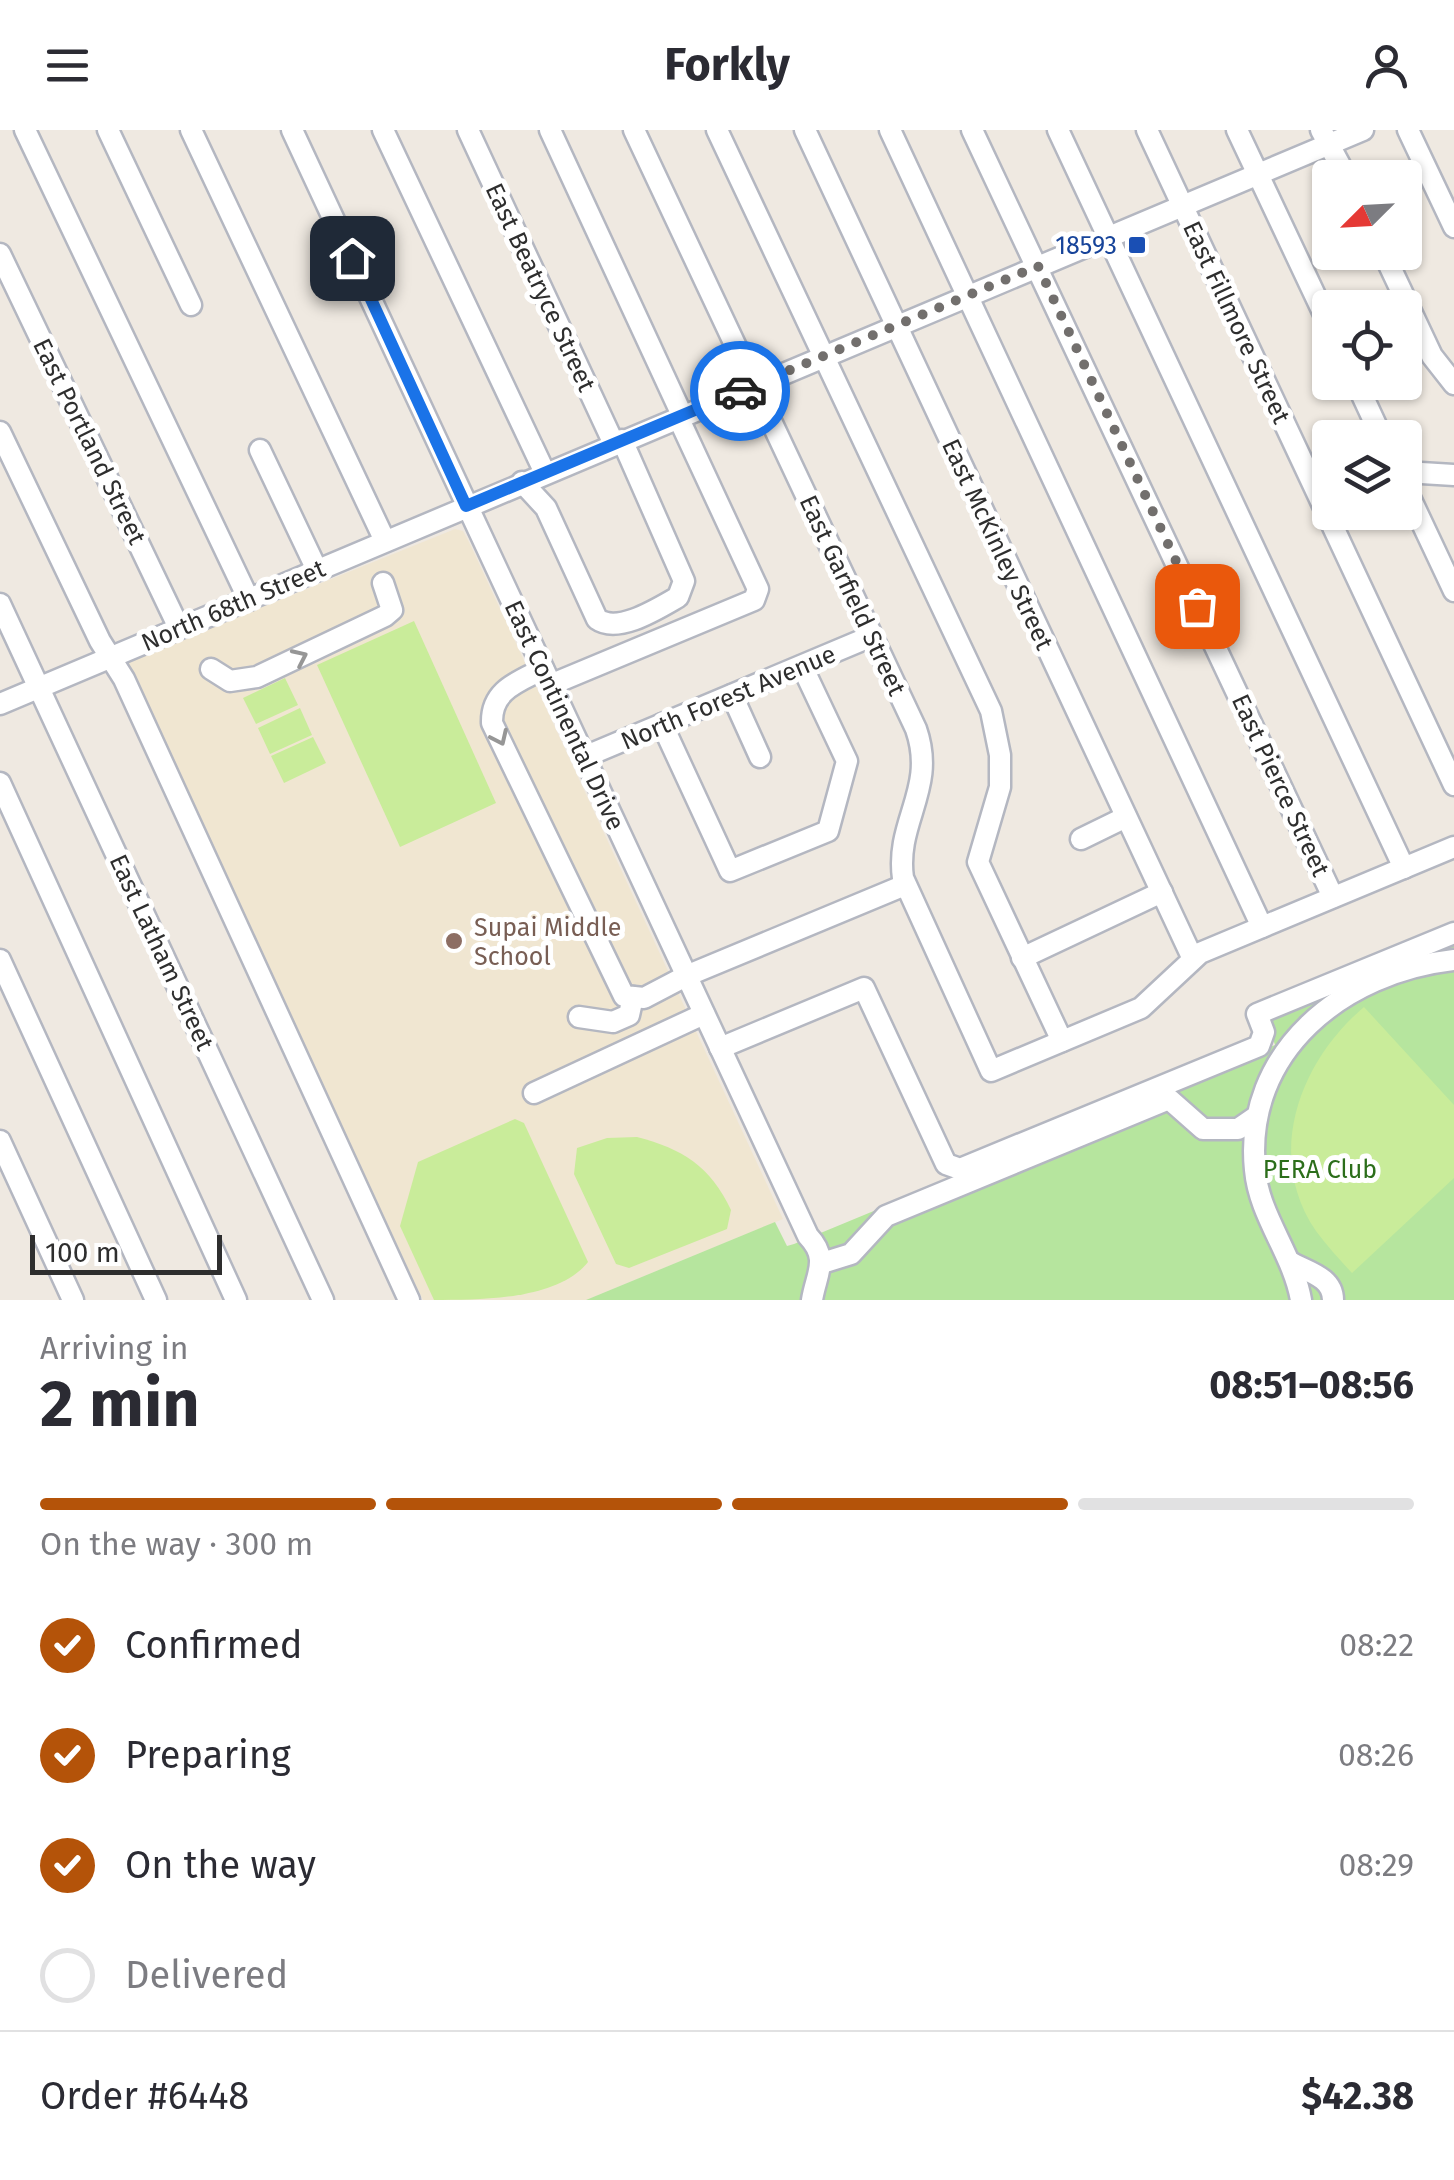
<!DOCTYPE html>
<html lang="en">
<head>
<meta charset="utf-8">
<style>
	body { margin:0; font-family:"Fira Sans",sans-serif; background:#f7f7f7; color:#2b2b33; height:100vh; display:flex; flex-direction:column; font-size:38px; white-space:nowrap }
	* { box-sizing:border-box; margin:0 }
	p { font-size:32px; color:#7c7c81 }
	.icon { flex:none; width:55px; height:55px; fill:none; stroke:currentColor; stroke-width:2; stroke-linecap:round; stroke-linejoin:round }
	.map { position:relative; height:1170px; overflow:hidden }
	.drawer { display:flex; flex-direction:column; background:#fff; flex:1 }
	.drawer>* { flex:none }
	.needle { width:65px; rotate:246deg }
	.buttons { position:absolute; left:1312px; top:30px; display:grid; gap:20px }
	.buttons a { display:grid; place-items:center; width:110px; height:110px; border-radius:10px; background:#fff; box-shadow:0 2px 8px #0004; font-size:50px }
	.scale { position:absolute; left:30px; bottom:25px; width:192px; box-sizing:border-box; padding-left:10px; border:5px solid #2e2e2e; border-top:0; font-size:28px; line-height:35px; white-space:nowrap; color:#2e2e2e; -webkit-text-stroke:8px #fff; paint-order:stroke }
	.pin { position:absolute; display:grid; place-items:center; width:85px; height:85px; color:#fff; margin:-42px; border-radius:20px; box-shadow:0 5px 15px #0006 }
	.courier { position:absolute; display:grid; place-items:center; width:100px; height:100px; margin:-50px; border:8px solid #1a73e8; border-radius:50%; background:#fff; color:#222; box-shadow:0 2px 12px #0007 }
	.headline em { font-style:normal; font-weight:700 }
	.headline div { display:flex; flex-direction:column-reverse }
	.headline { display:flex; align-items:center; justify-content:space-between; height:170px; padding:0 40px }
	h1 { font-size:65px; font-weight:700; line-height:75px }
	.bar { display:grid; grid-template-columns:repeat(4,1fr); gap:15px 10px; align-content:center; height:120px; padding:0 40px }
	.bar i { height:12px; border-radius:8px; background:#e1e1e2 }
	.bar .on { background:#b45309 }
	.bar p { grid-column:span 4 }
	.line { display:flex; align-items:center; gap:25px; padding:0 40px; border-top:2px solid #e1e1e2 }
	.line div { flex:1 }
	ol { padding:0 40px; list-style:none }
	li { display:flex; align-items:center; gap:30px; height:110px }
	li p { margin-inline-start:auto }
	li .icon { padding:10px; border-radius:50%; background:#b45309; color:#fff; stroke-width:4 }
	li:last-child { color:#7c7c81 }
	li i { width:55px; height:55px; border:5px solid #e1e1e2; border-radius:50% }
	header { display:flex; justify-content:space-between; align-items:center; height:130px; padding:0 40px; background:#fff; font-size:45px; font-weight:700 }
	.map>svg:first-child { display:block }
	.education { fill:#f0e6d1 }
	.green { fill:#b6e59e }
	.pitch { fill:#c9ec9a }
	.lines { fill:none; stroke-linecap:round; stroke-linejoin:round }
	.minor-casing { stroke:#b4b7c1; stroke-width:25 }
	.minor { stroke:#fff; stroke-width:20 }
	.oneway { stroke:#969696 }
	.done { stroke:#726f6d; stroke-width:10; stroke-dasharray:0 18 }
	.route { stroke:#1a73e8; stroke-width:12 }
	.transit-dot { fill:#1a4fb4; stroke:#fff; stroke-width:4 }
	.education-dot { fill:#8d6e63; stroke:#fff; stroke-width:4 }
	.labels { text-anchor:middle; stroke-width:10; stroke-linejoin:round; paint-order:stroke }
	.transit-label { font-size:25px; fill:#164399; stroke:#fff; text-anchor:end }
	.street-label { font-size:25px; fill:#2e2e2e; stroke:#fff }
	.education-label { font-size:25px; fill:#785e54; stroke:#fff; text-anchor:start }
	.park-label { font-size:25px; fill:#2c6e1b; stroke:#fff }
</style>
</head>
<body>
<header><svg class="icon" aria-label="menu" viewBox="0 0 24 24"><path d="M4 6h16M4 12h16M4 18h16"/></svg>Forkly<svg class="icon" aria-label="person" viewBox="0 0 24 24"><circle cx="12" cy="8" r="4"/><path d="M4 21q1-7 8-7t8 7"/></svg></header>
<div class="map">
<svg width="1454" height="1170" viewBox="0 0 1454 1170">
	<rect width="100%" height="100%" fill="#efe9e1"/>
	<path class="education" d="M455 399 463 401 470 414 783 1089 586 1170H423L121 534Z"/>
	<path class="green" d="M1454 809V1170H586L775 1092 787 1116 794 1114 1275 915 1266 887Z"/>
	<g class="pitch">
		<path d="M414 491 496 673 400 717 317 535Z"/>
		<path d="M285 548 298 575 256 594 243 568Z"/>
		<path d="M300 578 312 605 270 624 258 598Z"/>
		<path d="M313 607 326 633 284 653 271 626Z"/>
		<path d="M1364 877 1454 975V1048L1352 1143C1340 1130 1327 1116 1316 1101 1264 1025 1300 931 1364 877Z"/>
		<path d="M515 989 524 993 588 1132C558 1170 481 1170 434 1170L400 1096 418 1032Z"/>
		<path d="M637 1007C683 1019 710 1036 731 1080L727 1099 629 1138 616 1134 574 1044 577 1018 607 1008Z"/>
	</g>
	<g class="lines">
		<g class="minor-casing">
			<g id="minor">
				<path d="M25 0 249 470"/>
				<path d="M108 0 191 175"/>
				<path d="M191 0 385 411"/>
				<path d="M292 0 808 1106C830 1129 816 1144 812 1170"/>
				<path d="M383 0 545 343"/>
				<path d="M468 0 614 314"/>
				<path d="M550 0 682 285"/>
				<path d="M634 0 916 599C937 659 895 691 903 748L991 941 1141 878 1200 823 1454 717"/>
				<path d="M717 0 991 581 1000 625V657L978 732 1062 911"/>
				<path d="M805 0 1192 827"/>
				<path d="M890 0 1262 797"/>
				<path d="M972 0 1333 767"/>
				<path d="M1058 0 1404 738"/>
				<path d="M1147 0 1454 655"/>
				<path d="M1237 0 1330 197"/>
				<path d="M1321 0 1347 48"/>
				<path d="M1408 0 1454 97"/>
				<path d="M1383 122 1432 226 1454 254"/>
				<path d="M0 124 179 498"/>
				<path d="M1356 252 1382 308"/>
				<path d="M0 302 100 511 124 549 409 1170"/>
				<path d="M260 320 317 440"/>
				<path d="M1405 342 1454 345"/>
				<path d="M522 352 546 378 597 489C618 504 657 479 678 467L684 451 622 310"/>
				<path d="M1405 357 1454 461"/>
				<path d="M0 474 323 1170"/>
				<path d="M211 539 230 551 257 547 385 486 392 480 383 453"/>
				<path d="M543 539C518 552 491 560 492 593L624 866 644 868 686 846 905 755"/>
				<path d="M550 555 754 470 758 459 678 287"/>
				<path d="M732 565 760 627"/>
				<path d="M0 574 1363 0"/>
				<path d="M662 594 730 741 828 701 847 631 802 536"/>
				<path d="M584 627 872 506"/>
				<path d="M0 653 236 1170"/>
				<path d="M1081 709 1126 687"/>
				<path d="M1022 828 1162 762"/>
				<path d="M0 830 156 1170"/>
				<path d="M579 887 613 892 629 885 633 867"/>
				<path d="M720 918 864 858 946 1034 960 1039 1259 916 1264 902 1257 884 1454 803"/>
				<path d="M534 963 704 884"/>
				<path d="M0 1011 73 1170"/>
				<path d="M1290 1132C1308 1142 1333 1147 1333 1170"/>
				<path d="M822 1133 851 1124 886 1086 1169 969 1203 999H1238L1254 988"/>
				<path d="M1301 1170C1293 1124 1259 1086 1255 1040 1243 921 1344 842 1454 830"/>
			</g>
		</g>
		<use href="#minor" class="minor"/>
	</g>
	<defs><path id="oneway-chevron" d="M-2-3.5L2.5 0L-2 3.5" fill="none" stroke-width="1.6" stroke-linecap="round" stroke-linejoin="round" transform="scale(2.5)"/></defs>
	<g class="oneway">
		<use href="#oneway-chevron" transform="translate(300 527) rotate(-25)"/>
		<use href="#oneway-chevron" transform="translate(500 608) rotate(65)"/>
	</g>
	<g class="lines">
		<path class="done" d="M740 261 1038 136 1197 476"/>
		<path class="route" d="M352 128 466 376 740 261"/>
	</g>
	<rect class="transit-dot" x="1127" y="105" width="20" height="20" rx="5"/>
	<circle class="education-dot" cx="454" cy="811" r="10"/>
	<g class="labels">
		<g class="transit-label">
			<text x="1117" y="124">18593</text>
		</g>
		<g class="street-label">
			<text transform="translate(541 157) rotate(65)" y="9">East Beatryce Street</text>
			<text transform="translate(1237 192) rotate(65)" y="9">East Fillmore Street</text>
			<text transform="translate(90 311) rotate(64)" y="9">East Portland Street</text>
			<text transform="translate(998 414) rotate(65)" y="9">East McKinley Street</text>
			<text transform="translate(853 465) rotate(65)" y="9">East Garfield Street</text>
			<text transform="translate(233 475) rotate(-23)" y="9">North 68th Street</text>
			<text transform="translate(728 567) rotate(-23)" y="9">North Forest Avenue</text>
			<text transform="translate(565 585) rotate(65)" y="9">East Continental Drive</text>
			<text transform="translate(1281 655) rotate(65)" y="9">East Pierce Street</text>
			<text transform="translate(162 822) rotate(65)" y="9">East Latham Street</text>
		</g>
		<g class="education-label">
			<text x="474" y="806">Supai Middle<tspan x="474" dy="29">School</tspan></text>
		</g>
		<g class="park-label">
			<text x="1320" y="1048">PERA Club</text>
		</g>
	</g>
</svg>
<div class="buttons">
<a><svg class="needle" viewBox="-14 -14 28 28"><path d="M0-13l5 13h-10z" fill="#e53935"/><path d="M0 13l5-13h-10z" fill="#7c7c81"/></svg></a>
<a><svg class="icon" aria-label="locate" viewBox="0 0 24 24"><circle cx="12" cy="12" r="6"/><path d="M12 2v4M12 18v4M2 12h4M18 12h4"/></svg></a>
<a><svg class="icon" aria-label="layers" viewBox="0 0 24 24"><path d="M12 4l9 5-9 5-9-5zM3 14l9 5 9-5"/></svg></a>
</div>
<div class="scale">100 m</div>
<div class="pin" style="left:1197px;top:476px;background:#ea580c"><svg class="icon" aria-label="bag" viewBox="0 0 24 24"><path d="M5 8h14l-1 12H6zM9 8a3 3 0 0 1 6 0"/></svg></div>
<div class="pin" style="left:352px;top:128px;background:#1f2937"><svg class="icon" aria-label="home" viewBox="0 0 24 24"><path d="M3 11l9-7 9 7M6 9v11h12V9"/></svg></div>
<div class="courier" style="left:740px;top:261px"><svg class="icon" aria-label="car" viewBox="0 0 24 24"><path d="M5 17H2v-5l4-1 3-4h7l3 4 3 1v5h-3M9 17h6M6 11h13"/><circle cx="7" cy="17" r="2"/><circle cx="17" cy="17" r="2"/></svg></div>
</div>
<section class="drawer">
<div class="headline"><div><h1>2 min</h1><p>Arriving in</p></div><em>08:51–08:56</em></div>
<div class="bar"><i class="on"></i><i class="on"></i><i class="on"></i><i></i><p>On the way · 300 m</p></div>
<ol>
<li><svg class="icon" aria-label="check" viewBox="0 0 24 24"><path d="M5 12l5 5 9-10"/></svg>Confirmed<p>08:22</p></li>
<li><svg class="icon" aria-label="check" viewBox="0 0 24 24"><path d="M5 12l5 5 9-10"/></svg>Preparing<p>08:26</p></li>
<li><svg class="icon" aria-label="check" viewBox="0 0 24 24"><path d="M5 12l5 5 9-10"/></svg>On the way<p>08:29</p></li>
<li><i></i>Delivered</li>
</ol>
<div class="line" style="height:130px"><div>Order #6448</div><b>$42.38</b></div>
</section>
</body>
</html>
